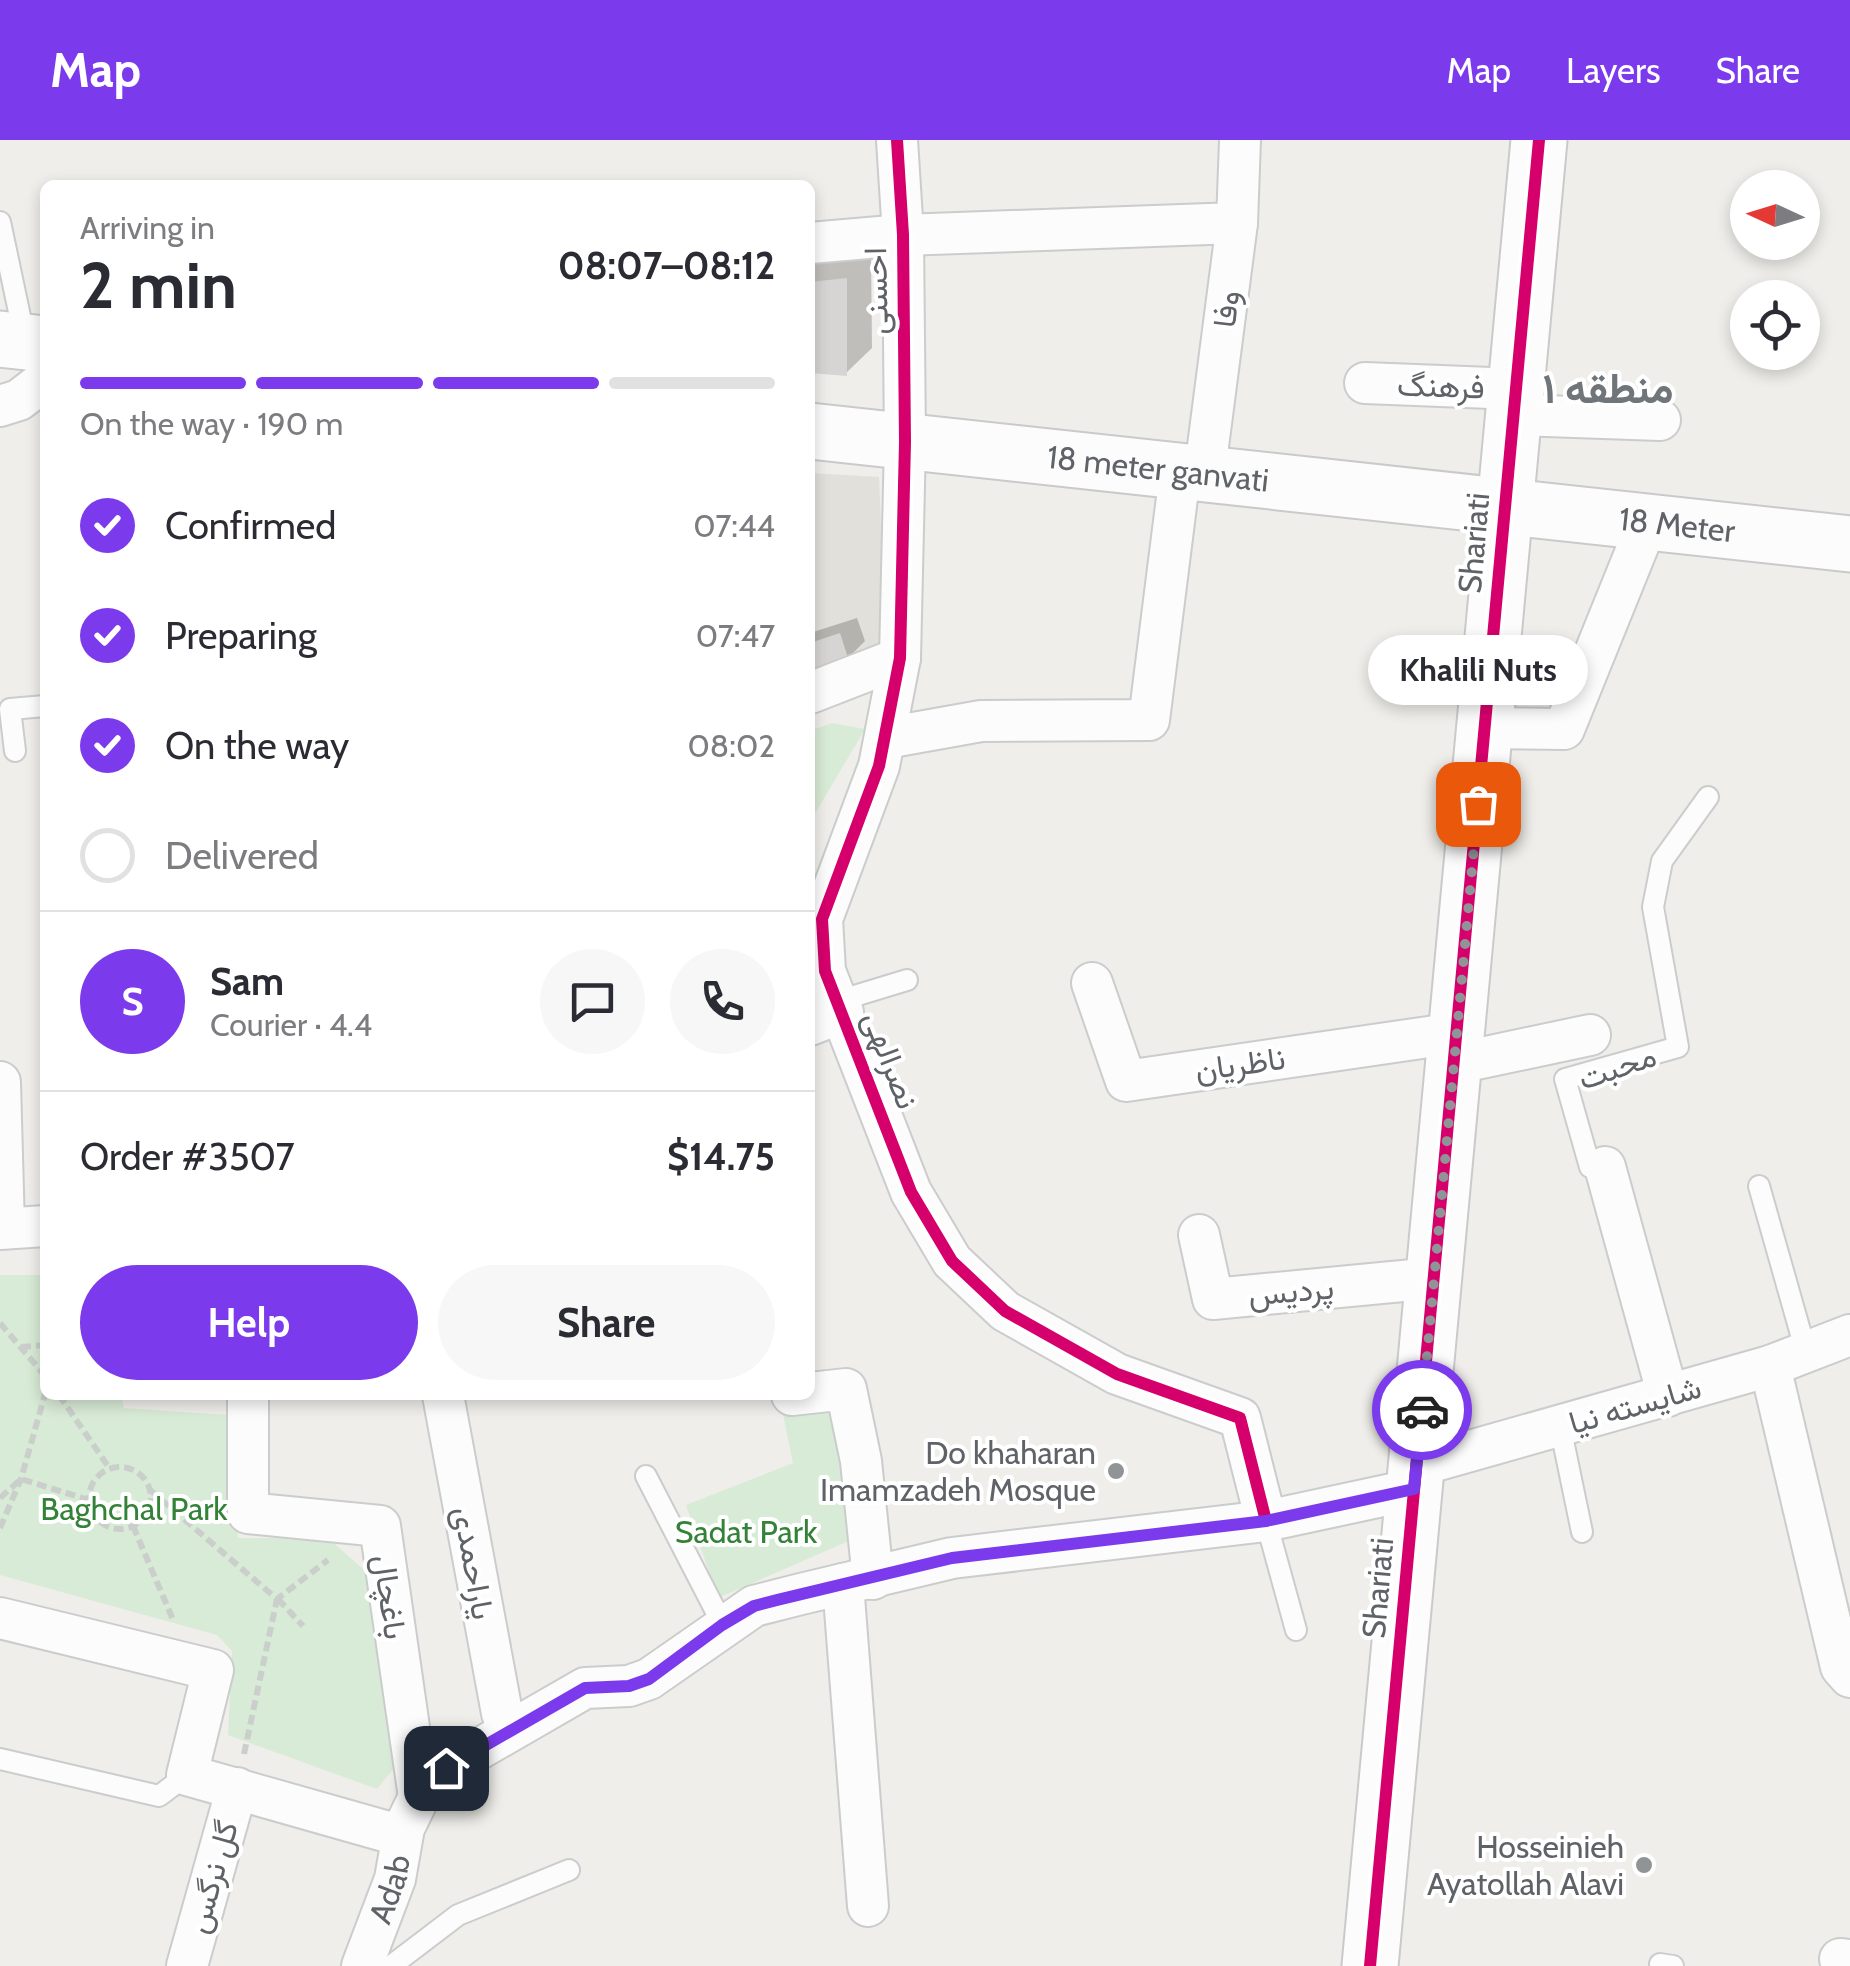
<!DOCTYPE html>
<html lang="en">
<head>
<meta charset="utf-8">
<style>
	body { margin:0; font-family:Cabin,Vazirmatn,sans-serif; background:#f7f7f7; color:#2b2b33; height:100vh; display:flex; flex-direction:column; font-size:38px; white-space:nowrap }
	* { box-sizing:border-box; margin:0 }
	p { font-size:32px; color:#7c7c81 }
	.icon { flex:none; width:55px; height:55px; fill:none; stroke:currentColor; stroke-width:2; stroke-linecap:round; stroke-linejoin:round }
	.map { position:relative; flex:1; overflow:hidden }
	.drawer { position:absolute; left:40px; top:40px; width:775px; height:1220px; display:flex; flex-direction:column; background:#fff; border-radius:15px; box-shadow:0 5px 15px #0003 }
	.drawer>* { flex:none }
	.needle { width:65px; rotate:274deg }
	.fabs { position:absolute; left:1730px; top:30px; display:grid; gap:20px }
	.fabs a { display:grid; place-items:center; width:90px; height:90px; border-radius:50%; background:#fff; box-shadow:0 5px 15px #0003; font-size:50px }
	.pin { position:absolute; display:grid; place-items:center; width:85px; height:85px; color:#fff; margin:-42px; border-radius:20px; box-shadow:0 5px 15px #0006 }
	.courier { position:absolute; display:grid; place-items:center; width:100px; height:100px; margin:-50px; border:8px solid #7c3aed; border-radius:50%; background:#fff; color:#222; box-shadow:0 2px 12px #0007 }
	.bubble { position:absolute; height:70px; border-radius:35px; background:#fff; box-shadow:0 5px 15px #0003; font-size:32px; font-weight:800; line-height:70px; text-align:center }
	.summary em { font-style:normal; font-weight:800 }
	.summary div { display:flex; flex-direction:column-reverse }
	.summary { display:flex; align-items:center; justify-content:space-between; height:170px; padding:0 40px }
	h1 { font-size:65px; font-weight:800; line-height:75px }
	.bar { display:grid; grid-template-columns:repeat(4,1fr); gap:15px 10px; align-content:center; height:120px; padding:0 40px }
	.bar i { height:12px; border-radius:8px; background:#e1e1e2 }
	.bar .selected { background:#7c3aed }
	.bar p { grid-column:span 4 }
	.line { display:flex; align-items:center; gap:25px; padding:0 40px; border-top:2px solid #e1e1e2 }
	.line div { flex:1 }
	.round { display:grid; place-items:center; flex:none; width:105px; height:105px; border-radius:52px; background:#f7f7f7 }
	ol { padding:0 40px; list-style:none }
	li { display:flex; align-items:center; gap:30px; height:110px }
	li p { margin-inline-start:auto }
	li .icon { padding:10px; border-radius:50%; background:#7c3aed; color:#fff; stroke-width:4 }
	li:last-child { color:#7c7c81 }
	li i { width:55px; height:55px; border:5px solid #e1e1e2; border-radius:50% }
	.button { display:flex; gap:20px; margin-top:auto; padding:20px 40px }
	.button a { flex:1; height:115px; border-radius:60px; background:#7c3aed; color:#fff; font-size:40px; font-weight:800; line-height:115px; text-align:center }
	.button a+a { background:#f7f7f7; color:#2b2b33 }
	header { display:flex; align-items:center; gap:60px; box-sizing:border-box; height:140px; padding:0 50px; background:#7c3aed; color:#fff }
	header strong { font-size:48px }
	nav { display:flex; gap:55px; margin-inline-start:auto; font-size:35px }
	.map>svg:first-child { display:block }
	.education { fill:#e2e0da }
	.green { fill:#d8ebd6 }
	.shadow { fill:#0003 }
	.building { fill:#d6d5d3 }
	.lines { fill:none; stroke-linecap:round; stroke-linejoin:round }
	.lane-casing { stroke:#cbcccc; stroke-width:24 }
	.street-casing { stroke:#cbcccc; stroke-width:44 }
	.secondary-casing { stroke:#cacacb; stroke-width:59 }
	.path { stroke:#cacfcc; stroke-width:6; stroke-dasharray:10 5; stroke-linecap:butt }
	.lane { stroke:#fdfcfc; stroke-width:20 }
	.street { stroke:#fdfcfc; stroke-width:40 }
	.secondary { stroke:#fdfcfc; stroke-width:55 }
	.cycleway-casing { stroke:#fff; stroke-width:19 }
	.cycleway { stroke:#d6006c; stroke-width:12 }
	.done { stroke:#919496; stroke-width:10; stroke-dasharray:0 18 }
	.route { stroke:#7c3aed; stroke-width:12 }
	.poi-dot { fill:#919496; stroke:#fff; stroke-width:4 }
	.labels { text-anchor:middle; stroke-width:8; stroke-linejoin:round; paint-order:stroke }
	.street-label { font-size:32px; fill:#5f6368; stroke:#fff }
	.poi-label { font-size:32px; fill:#5f6368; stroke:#fff; text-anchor:end }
	.park-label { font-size:32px; fill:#348238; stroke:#fff }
	.district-label { font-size:42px; font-weight:bold; fill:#70757a; stroke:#fff }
</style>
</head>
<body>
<header>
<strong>Map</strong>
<nav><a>Map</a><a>Layers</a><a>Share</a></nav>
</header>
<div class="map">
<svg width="1850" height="1826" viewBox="0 0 1850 1826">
	<rect width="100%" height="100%" fill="#efeeea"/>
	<path class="education" d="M810 333 879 337 886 510 810 537Z"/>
	<g class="green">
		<path d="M832 583 865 589 810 682V591Z"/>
		<path d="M0 1135H45V1255H121L124 1268 228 1275 238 1398H328L364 1430 394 1628 377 1649 228 1595 232 1511 217 1495 0 1435Z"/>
		<path d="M781 1264 835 1266 858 1397 718 1458 686 1365 793 1323Z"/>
	</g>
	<g class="shadow">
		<path d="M871 113 872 208 846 233 810 230V120Z"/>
		<path d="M857 478 865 501 848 518 810 531V493Z"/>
	</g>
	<g class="building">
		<path d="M847 138V236L810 233V142Z"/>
		<path d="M840 493 849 521 810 533V503Z"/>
	</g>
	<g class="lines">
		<g class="lane-casing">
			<g id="lane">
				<path d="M0 82 25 200"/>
				<path d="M15 611 10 569 45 566"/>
				<path d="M838 861 907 840"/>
				<path d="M1605 1027H1590L1565 939 1678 907 1653 767 1662 721 1708 657"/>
				<path d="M1759 1046 1806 1212"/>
				<path d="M1560 1286 1582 1392"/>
				<path d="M646 1336 723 1485"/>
				<path d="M1266 1381 1296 1490"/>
				<path d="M0 1619 159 1656 187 1635"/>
				<path d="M1660 1824 1673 1826"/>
				<path d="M391 1826 458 1775 569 1730"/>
			</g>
		</g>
		<g class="street-casing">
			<g id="street">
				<path d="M897 0 903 95 905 302 900 518 879 626 822 779 825 831 911 1052 952 1121 1005 1171 1117 1234 1240 1278 1266 1381"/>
				<path d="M810 103 903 95 1237 83"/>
				<path d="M1365 243 1516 249"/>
				<path d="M0 266 19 260 45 240"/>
				<path d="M1514 275 1660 280"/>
				<path d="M1204 337 1237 83 1240 0"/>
				<path d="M810 553 900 518"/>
				<path d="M1485 588 1564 589 1647 384"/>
				<path d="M886 598 981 581 1149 580 1180 334"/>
				<path d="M1092 843 1126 941 1456 893"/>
				<path d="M810 885 843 872"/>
				<path d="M1453 924 1590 895"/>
				<path d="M0 942 4 1088"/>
				<path d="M1605 1027 1668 1256"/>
				<path d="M0 1089 45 1086"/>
				<path d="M1199 1095 1213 1159 1434 1138"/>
				<path d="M1770 1226 1841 1527 1850 1537"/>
				<path d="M248 1255V1373L380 1386 419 1657"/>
				<path d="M443 1255 502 1573 508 1589"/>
				<path d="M792 1255 846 1249 861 1321 873 1439"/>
				<path d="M1417 1326 1770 1226 1850 1195"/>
				<path d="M843 1444 868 1766"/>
				<path d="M0 1478 213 1530 187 1635 402 1696"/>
				<path d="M1840 1819 1850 1820"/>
				<path d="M187 1826 237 1648"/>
				<path id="s1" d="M362 1826 395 1739 404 1688 419 1657 446 1628 585 1548 629 1546 649 1539 754 1466 801 1454 952 1418 1266 1381 1415 1349"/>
			</g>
		</g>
		<g class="secondary-casing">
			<g id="secondary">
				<path d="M0 199 45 204"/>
				<path id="s2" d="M810 291 1850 404"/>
				<path d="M1370 1826 1539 0"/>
			</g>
		</g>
		<g class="path">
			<path d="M0 1183 45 1236"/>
			<path d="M21 1207 45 1205"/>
			<path d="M59 1255 110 1329"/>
			<circle cx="120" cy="1358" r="31"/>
			<path d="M150 1350 277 1459 328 1420"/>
			<path d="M0 1358 21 1339 89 1360"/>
			<path d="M133 1386 174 1482"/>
			<path d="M0 1388 21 1339 45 1254"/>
			<path d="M278 1459 303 1486"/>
			<path d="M244 1614 277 1459"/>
		</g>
		<use href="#lane" class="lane"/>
		<use href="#street" class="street"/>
		<use href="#secondary" class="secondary"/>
		<g class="cycleway-casing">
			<g id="cycleway">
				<path d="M897 0 903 95 905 302 900 518 879 626 822 779 825 831 911 1052 952 1121 1005 1171 1117 1234 1240 1278 1266 1381"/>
				<path d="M1370 1826 1539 0"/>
			</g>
		</g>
		<use href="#cycleway" class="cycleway"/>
	</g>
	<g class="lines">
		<path class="done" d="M1422 1270 1478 664"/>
		<path class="route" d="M446 1628 585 1548 629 1546 649 1539 722 1485 754 1466 777 1460 952 1418 1266 1381 1414 1349 1422 1270"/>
	</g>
	<g class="poi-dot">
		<circle cx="1116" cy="1331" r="10"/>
		<circle cx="1644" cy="1725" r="10"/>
	</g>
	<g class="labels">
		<g class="street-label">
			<text transform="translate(876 151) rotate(-91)" y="11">احسنی</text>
			<text transform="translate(1226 169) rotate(-83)" y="11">وفا</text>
			<text transform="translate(1441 246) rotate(2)" y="11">فرهنگ</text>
			<text dy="11" stroke="none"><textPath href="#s2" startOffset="350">18 meter ganvati</textPath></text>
			<text dy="11" stroke="none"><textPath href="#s2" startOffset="872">18 Meter</textPath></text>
			<text transform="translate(1474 403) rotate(-85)" y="11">Shariati</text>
			<text transform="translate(891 920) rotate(69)" y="11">نصرالهی</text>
			<text transform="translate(1240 924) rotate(-8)" y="11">ناظریان</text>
			<text transform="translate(1617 927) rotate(-19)" y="11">محبت</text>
			<text transform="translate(1291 1151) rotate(-5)" y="11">پردیس</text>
			<text transform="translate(1635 1265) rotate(-16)" y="11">شایسته نیا</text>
			<text transform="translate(474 1423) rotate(80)" y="11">یاراحمدی</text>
			<text transform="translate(1378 1448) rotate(-85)" y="11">Shariati</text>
			<text transform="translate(390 1457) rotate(82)" y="11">باغچال</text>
			<text transform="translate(212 1737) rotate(-74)" y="11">گل نرگس</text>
			<text dy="11" stroke="none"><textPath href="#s1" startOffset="82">Adab</textPath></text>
		</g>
		<g class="poi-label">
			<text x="1096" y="1324">Do khaharan<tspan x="1096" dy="37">Imamzadeh Mosque</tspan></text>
			<text x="1624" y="1718">Hosseinieh<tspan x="1624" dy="37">Ayatollah Alavi</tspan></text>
		</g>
		<g class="park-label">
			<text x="134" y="1380">Baghchal Park</text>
			<text x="746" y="1403">Sadat Park</text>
		</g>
		<g class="district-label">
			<text x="1608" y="263">منطقه ۱</text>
		</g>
	</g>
</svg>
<div class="fabs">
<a><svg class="needle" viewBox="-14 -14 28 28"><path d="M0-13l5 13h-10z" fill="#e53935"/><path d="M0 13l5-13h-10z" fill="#7c7c81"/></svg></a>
<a><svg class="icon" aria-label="locate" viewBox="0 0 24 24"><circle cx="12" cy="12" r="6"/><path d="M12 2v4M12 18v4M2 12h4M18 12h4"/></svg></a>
</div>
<div class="pin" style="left:1478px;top:664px;background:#ea580c"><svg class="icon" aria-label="bag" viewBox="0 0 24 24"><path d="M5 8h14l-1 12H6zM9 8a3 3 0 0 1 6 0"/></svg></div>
<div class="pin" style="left:446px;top:1628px;background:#1f2937"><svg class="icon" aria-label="home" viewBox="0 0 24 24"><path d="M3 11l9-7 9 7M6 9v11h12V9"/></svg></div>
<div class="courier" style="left:1422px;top:1270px"><svg class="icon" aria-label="car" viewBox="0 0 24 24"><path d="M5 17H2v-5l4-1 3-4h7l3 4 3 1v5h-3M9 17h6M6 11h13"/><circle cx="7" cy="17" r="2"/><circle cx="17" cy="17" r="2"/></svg></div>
<div class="bubble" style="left:1368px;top:495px;width:220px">Khalili Nuts</div>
<section class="drawer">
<div class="summary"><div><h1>2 min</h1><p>Arriving in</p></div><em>08:07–08:12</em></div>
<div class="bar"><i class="selected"></i><i class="selected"></i><i class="selected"></i><i></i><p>On the way · 190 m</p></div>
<ol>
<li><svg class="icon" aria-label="check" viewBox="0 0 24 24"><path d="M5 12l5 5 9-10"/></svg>Confirmed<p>07:44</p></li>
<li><svg class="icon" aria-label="check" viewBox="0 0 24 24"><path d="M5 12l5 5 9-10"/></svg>Preparing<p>07:47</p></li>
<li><svg class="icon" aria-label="check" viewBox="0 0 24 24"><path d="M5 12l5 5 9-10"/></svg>On the way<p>08:02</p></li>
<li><i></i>Delivered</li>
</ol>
<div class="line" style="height:180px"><b class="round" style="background:#7c3aed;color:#fff">S</b><div><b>Sam</b><p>Courier · 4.4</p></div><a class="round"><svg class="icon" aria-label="chat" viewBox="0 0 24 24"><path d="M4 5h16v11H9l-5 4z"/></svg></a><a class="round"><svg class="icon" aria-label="phone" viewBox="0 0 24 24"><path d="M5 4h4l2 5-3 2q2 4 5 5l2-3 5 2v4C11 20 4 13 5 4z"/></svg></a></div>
<div class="line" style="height:130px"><div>Order #3507</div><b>$14.75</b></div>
<div class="button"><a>Help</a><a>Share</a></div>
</section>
</div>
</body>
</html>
